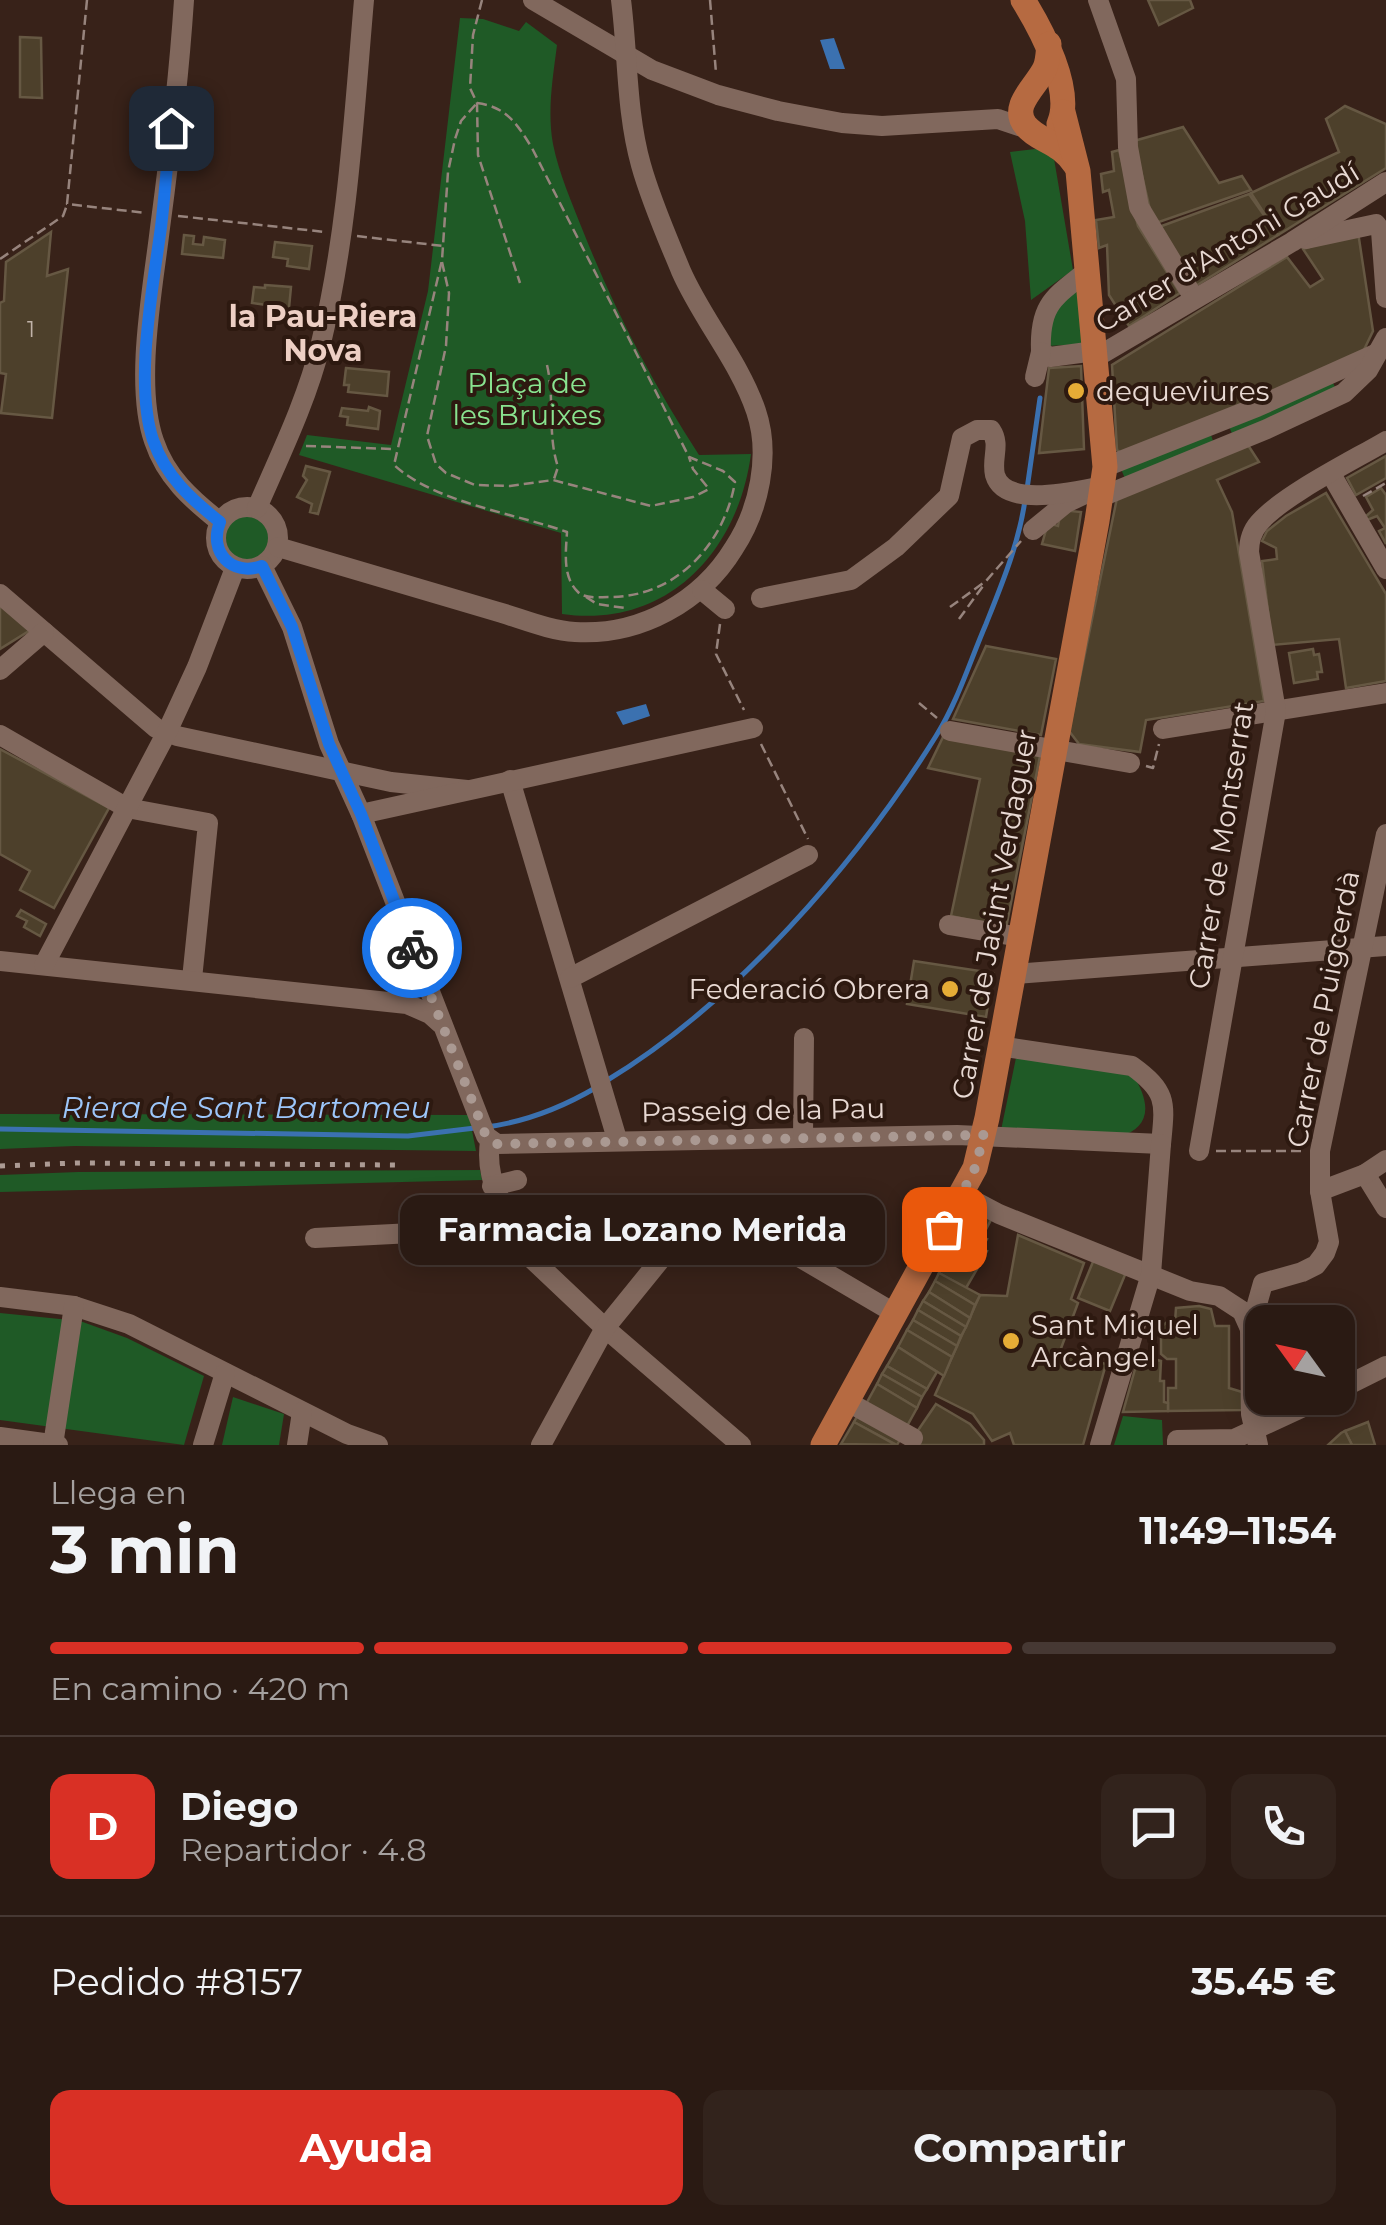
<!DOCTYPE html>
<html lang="es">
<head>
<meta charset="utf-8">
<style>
	body { margin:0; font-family:Montserrat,sans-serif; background:#32231c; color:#f1f3f6; height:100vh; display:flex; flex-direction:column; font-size:38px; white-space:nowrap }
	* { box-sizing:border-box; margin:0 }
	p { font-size:32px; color:#a5a1a0 }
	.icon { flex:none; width:55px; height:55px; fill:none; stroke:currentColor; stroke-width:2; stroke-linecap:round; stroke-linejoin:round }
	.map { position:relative; height:1445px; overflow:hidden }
	.sheet { display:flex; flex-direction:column; background:#2a1a13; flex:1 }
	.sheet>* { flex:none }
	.needle { width:65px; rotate:303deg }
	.buttons { position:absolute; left:1245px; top:1305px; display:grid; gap:20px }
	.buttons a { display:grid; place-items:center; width:110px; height:110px; border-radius:20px; background:#2a1a13; box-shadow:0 5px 25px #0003,0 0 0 2px #463833; font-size:50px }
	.pin { position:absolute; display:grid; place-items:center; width:85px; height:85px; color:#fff; margin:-42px; border-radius:20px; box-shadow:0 5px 15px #0006 }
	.courier { position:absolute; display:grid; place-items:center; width:100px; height:100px; margin:-50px; border:8px solid #1a73e8; border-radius:50%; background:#fff; color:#222; box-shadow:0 2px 12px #0007 }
	.bubble { position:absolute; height:70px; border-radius:20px; background:#2a1a13; box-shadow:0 5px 25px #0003,0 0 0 2px #463833; font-size:32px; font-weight:700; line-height:70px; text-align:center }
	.summary em { font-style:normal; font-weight:700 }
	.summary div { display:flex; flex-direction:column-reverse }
	.summary { display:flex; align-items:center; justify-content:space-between; height:170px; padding:0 50px }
	h1 { font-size:65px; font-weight:700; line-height:75px }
	.bar { display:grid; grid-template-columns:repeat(4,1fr); gap:15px 10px; align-content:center; height:120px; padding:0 50px }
	.bar i { height:12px; border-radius:8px; background:#463833 }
	.bar .active { background:#d93025 }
	.bar p { grid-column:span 4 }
	.line { display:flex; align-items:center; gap:25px; padding:0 50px; border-top:2px solid #463833 }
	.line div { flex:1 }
	.round { display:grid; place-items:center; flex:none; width:105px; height:105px; border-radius:20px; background:#32231c }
	.button { display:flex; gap:20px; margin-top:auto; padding:20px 50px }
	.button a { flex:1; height:115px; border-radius:20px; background:#d93025; color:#fff; font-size:40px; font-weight:700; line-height:115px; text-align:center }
	.button a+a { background:#32231c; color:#f1f3f6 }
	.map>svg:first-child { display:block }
	.green { fill:#1f5a26 }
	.water { fill:#3b71b0 }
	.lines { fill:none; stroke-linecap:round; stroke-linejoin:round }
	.stream { stroke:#3b71b0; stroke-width:5 }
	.building { fill:#4d402b; stroke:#665843; stroke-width:2.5 }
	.path { stroke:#97847d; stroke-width:2.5; stroke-dasharray:10 5; stroke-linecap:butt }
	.minor { stroke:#81685d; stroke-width:20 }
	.major { stroke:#b66a41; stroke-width:25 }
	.rail { stroke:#ac9b94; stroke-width:5; stroke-dasharray:5 10; stroke-linecap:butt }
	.done { stroke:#aa9992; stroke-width:10; stroke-dasharray:0 18 }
	.route { stroke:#1a73e8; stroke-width:12 }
	.poi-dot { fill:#e6ac36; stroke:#2d1910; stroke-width:4 }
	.labels { text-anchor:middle; stroke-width:8; stroke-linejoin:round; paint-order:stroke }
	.number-label { font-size:22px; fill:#c1b3a9 }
	.street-label { font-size:28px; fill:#e8d9d3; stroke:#2d1910 }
	.park-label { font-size:28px; fill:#89e38f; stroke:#2d1910 }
	.poi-label { font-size:28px; fill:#e8d9d3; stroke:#2d1910; text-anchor:start }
	.neighbourhood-label { font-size:30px; font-weight:bold; fill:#edcfc4; stroke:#2d1910 }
	.water-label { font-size:30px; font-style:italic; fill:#9cc6fa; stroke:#2d1910 }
</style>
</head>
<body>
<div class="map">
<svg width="1386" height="1445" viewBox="0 0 1386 1445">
	<rect width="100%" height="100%" fill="#382219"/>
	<g class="green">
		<path d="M460 18 483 19 519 31 526 22 557 45C553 77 547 111 553 144 559 174 572 203 583 231 614 309 653 384 699 455L751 454C738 552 667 629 562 614L561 533 299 455 307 435 391 445 428 291Z"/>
		<path d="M1052 147 1073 270 1031 300 1025 221 1010 152Z"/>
		<path d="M1081 288 1084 344 1047 346 1049 305Z"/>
		<path d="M1331 379 1337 391 1233 436 1228 424Z"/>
		<path d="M1210 432 1214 444 1126 481 1121 469Z"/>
		<circle cx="247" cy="538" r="22"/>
		<path d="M1017 1053 1130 1070C1192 1163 1049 1140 999 1140Z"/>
		<path d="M0 1114 469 1115 476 1151 75 1146 0 1149Z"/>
		<path d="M480 1170 482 1180 0 1192V1175L78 1172Z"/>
		<path d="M0 1313 80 1321 127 1338 204 1376 184 1445 0 1420Z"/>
		<path d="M233 1397 284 1414 279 1445H222Z"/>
		<path d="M1123 1416 1162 1420 1163 1445H1114Z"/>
	</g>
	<g class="water">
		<path d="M834 38 845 69H830L820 40Z"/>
		<path d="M646 704 650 716 623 725 616 712Z"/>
	</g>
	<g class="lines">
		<g class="stream">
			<path d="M1027 489 1040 398"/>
			<path d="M606 1081C734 1004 858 862 936 736 958 701 970 661 986 624 1002 584 1019 543 1025 500"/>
			<path d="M486 1127C525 1122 563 1107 597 1087"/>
			<path d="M0 1129 408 1136 475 1128"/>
		</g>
	</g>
	<g class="building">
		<path d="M1148 0H1190L1193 8 1159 25Z"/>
		<path d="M20 37 41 38 42 98 20 97Z"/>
		<path d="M1345 106 1386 124V168L1278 235 1251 193 1339 152 1326 119Z"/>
		<path d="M1183 127 1219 183 1242 176 1251 190 1156 223 1151 214 1134 141Z"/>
		<path d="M1119 150 1138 226 1180 293 1129 326 1109 295 1107 245 1099 248 1096 220 1114 217 1109 190 1103 192 1101 174 1114 171 1112 152Z"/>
		<path d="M1249 194 1278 235 1194 287 1159 227Z"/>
		<path d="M51 232 47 276 68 269 52 418 1 413 6 374 0 373V303L4 301 6 262Z"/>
		<path d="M1358 232 1373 331 1360 358 1125 456 1117 450 1112 365 1287 257 1310 287 1323 279 1303 249Z"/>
		<path d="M184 235 194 236 193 244 203 245 204 237 225 240 223 258 182 254Z"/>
		<path d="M275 242 312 246 309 269 287 266 288 259 273 257Z"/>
		<path d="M265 285 291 287 289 308 252 303 254 287 265 288Z"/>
		<path d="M1081 366 1084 449 1039 453 1049 368Z"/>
		<path d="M346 368 389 372 387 396 348 392 349 385H344Z"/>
		<path d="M369 407 380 411 378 429 347 425 348 417 340 416 342 408 368 411Z"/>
		<path d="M1246 442 1259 462 1217 480 1232 512 1264 701 1146 720 1140 752 1079 744 1069 731 1117 498Z"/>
		<path d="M1386 456V478L1356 495 1347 478Z"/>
		<path d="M306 466 330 472 318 514 310 512 312 504 297 497 307 480 303 476Z"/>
		<path d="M1381 488 1386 495V544L1379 531 1385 528 1377 516 1367 520 1365 517 1373 510 1366 497Z"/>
		<path d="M1326 493 1386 594V681L1346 688 1339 639 1272 645 1262 561 1277 559 1276 548 1262 541 1267 531 1286 516Z"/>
		<path d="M1061 510 1081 512 1075 551 1042 544 1048 523 1058 526Z"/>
		<path d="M0 602 32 629 0 649Z"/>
		<path d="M986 646 1056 659 1041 735 953 719Z"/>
		<path d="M1313 649 1314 655 1319 654 1322 672H1317L1318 679 1294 683 1289 653Z"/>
		<path d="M944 735 1040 756 1006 928 951 916 980 779 928 768Z"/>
		<path d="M0 749 109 808 54 908 20 890 30 871 0 854Z"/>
		<path d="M21 910 46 924 40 936 24 927 27 921 17 916Z"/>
		<path d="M914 961 993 973 986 1017 907 1004Z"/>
		<path d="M977 1208 985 1211 973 1232 965 1228Z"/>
		<path d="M985 1211 993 1216 982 1237 973 1232Z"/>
		<path d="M965 1228 987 1239 982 1248 960 1237Z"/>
		<path d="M1018 1235 1084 1263 1071 1299 1078 1303 1060 1351 1106 1364 1083 1445H1014L1010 1433 992 1441 973 1414 935 1395 980 1295 1007 1296Z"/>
		<path d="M960 1237 987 1251 980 1264 952 1250Z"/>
		<path d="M952 1250 980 1264 966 1288 939 1273Z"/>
		<path d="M1095 1257 1127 1270 1110 1311 1078 1298Z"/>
		<path d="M939 1273 980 1295 975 1305 935 1281Z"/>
		<path d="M935 1281 975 1305 970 1318 929 1292Z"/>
		<path d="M929 1292 970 1318 966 1327 923 1301Z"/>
		<path d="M923 1301 966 1327 961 1336 918 1310Z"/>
		<path d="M1199 1306 1211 1309 1215 1326H1229V1388L1242 1392V1410L1168 1411V1388H1176V1359H1167L1161 1354V1327L1167 1322H1175L1176 1308Z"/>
		<path d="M918 1310 961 1336 957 1346 913 1320Z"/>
		<path d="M913 1320 957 1346 952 1357 907 1330Z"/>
		<path d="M907 1330 952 1357 944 1376 898 1347Z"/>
		<path d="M898 1347 937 1372 927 1389 887 1366Z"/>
		<path d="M1139 1355 1161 1361 1160 1381H1164V1402L1168 1403V1411L1123 1412Z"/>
		<path d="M887 1366 927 1389 922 1397 882 1374Z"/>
		<path d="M882 1374 922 1397 917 1408 877 1384Z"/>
		<path d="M877 1384 917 1408 907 1426 866 1404Z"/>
		<path d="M936 1404 970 1424 984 1440V1445H908Z"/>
		<path d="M859 1413 902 1436 897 1445 854 1422Z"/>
		<path d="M854 1422 896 1445 841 1444Z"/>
		<path d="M1368 1422 1375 1445H1352L1345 1431Z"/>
		<path d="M1345 1431 1352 1445H1328L1341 1433Z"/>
	</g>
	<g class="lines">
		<g class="path">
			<path d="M87 0 67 204 146 213"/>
			<path d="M482 0 473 35 470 88 477 103 478 155 520 283"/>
			<path d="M710 0 716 73"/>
			<path d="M477 103C507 107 517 124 532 148L689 457 723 471 735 482C724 545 675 598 608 597 598 597 585 599 578 592 562 577 566 551 567 532 514 513 436 503 394 465L442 260 448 172 455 139 461 121Z"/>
			<path d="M178 216 325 232"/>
			<path d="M357 236 443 246"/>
			<path d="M0 259 63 216 67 205"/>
			<path d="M442 262 449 293 446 346 427 436 436 464 446 473 475 485 510 486 553 480 651 506 693 497 709 489 693 469 689 457"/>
			<path d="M547 365C555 399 547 434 558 467L554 479"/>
			<path d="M306 446 393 449"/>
			<path d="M1363 496 1386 483"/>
			<path d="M586 597 597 604 625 608"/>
			<path d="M950 607 986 581 1021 541"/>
			<path d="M959 619 983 586"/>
			<path d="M720 624 716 654 744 710"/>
			<path d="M919 703 937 718"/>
			<path d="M761 744 808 839"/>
			<path d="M1146 766 1153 768 1159 744"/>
			<path d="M1216 1151H1303"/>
		</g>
		<g class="minor">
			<path d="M184 0C179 76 170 153 160 228 153 288 134 384 154 441 166 477 191 499 220 522"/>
			<path d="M533 0 652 70 718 95 778 111 842 123 882 126 998 119 1031 130"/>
			<path d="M1098 0 1126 79 1128 147 1139 207 1194 298"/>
			<path d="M1306 239 1376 224 1381 231 1386 298"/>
			<path d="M1087 271C1053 298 1039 305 1041 352L1050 357 1095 351"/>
			<path d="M1095 358 1292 242 1386 182"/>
			<path d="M1035 377 1041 352"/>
			<path d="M1105 467 1257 407 1375 354"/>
			<path d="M1331 474 1386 569"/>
			<path d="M1101 497 1267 429 1344 393 1368 370 1386 338"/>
			<circle cx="247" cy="538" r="31"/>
			<path d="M257 508C280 455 307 400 321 343 348 232 354 114 364 0"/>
			<path d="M1033 530 1066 503 1083 495"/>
			<path d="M278 547C350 568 422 590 495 611 520 618 550 631 575 632 640 636 701 602 734 548 759 510 771 455 756 411 739 361 702 319 681 271 667 237 651 201 641 165 626 112 628 54 621 0"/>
			<path d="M262 566 292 627 329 744 361 814 486 1136 497 1144 957 1135 1161 1144C1165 1103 1168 1092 1132 1066L999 1046"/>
			<path d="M702 590 725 609"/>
			<path d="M0 594 156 728 177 736 391 782 467 790"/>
			<path d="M761 598 851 580 896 547 949 496 962 438 977 430H991C1001 445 991 458 995 475 1005 509 1076 491 1103 486"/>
			<path d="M0 670 44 632"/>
			<path d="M1163 729 1386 693"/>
			<path d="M950 731 1130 763"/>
			<path d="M0 735 127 808 208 823 192 979"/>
			<path d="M510 780 617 1139"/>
			<path d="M361 814 753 728"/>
			<path d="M949 925 1020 937"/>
			<path d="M0 961 407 1004 430 1014 440 1023"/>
			<path d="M44 965 167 732 197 667 235 568"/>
			<path d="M1014 974 1386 946"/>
			<path d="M570 978 808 855"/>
			<path d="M803 1137 804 1038"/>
			<path d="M490 1141C484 1187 508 1201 512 1240L605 1328 741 1445"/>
			<path d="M1199 1151 1276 711 1249 552C1249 541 1251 532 1259 523 1283 495 1352 461 1386 441"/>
			<path d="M1365 1174 1386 1208"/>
			<path d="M492 1186 517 1180"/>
			<path d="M1320 1191 1365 1174 1386 1160"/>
			<path d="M963 1195 999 1214 1190 1291 1219 1296 1242 1311 1250 1329 1251 1414 1258 1445"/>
			<path d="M315 1238 510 1228"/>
			<path d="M0 1297 74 1306 129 1324 347 1434 378 1445"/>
			<path d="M1250 1329 1263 1283 1302 1272 1316 1265 1325 1253 1329 1242 1320 1191V1151L1386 834"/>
			<path d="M1338 1390 1386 1366"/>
			<path d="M848 1402 913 1438"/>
			<path d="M0 1437 58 1445"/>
			<path d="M53 1445 74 1306"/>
			<path d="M203 1445 225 1373"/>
			<path d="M297 1445 302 1412"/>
			<path d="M541 1445 605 1328 665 1254 765 1237 896 1314"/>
			<path d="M1100 1445 1151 1274 1161 1144"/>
			<path d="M1177 1445V1440L1234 1439 1323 1398"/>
		</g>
		<g class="major">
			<path d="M1023 0C1041 29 1074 90 1059 124"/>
			<path d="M1049 44C1048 53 1048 61 1045 68 1037 86 1009 106 1026 126 1039 142 1059 140 1076 166"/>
			<path d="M823 1445 975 1168 987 1118 1097 521 1105 467 1078 171 1063 112"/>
		</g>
		<path class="rail" d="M0 1166 75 1163 396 1165"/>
	</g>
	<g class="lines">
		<path class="done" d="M412 948 486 1136 497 1144 984 1135 975 1168 944 1229"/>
		<path class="route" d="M171 128C167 161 165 194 161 227 153 287 134 383 153 440 166 477 191 499 220 522 208 552 232 577 262 566L292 627 329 744 361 814 412 948"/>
	</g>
	<g class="poi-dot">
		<circle cx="1076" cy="391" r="10"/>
		<circle cx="950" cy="989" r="10"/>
		<circle cx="1011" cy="1341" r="10"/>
	</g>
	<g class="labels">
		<g class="number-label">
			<text x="31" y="337">1</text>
		</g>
		<g class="street-label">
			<text transform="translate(1227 247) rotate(-31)" y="10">Carrer d'Antoni Gaudí</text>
			<text transform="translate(1221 845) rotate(-81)" y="10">Carrer de Montserrat</text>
			<text transform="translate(994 914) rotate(-80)" y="10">Carrer de Jacint Verdaguer</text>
			<text transform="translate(1323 1009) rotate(-79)" y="10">Carrer de Puigcerdà</text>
			<text transform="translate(763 1110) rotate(-1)" y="10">Passeig de la Pau</text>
		</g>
		<g class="park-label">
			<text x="527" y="393">Plaça de<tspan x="527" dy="32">les Bruixes</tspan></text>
		</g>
		<g class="poi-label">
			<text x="1096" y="401">dequeviures</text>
			<text x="930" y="999" text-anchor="end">Federació Obrera</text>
			<text x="1031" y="1335">Sant Miquel<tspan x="1031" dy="32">Arcàngel</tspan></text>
		</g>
		<g class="neighbourhood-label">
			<text x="323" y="327">la Pau-Riera<tspan x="323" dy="34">Nova</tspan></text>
		</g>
		<g class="water-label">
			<text x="246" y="1118">Riera de Sant Bartomeu</text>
		</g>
	</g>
</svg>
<div class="buttons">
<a><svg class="needle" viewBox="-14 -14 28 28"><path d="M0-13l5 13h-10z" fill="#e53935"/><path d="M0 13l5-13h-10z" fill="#a5a1a0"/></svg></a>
</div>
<div class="pin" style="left:944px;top:1229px;background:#ea580c"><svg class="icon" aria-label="bag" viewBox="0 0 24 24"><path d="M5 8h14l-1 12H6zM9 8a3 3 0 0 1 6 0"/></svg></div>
<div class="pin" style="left:171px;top:128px;background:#1f2937"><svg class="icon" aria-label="home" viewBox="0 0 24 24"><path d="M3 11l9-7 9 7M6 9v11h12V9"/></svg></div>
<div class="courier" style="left:412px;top:948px"><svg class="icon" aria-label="bike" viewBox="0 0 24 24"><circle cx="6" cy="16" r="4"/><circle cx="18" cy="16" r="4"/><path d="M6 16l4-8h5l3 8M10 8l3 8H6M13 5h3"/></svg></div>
<div class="bubble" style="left:400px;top:1195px;width:485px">Farmacia Lozano Merida</div>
</div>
<section class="sheet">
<div class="summary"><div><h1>3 min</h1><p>Llega en</p></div><em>11:49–11:54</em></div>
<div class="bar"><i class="active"></i><i class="active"></i><i class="active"></i><i></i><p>En camino · 420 m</p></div>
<div class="line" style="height:180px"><b class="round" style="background:#d93025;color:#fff">D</b><div><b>Diego</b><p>Repartidor · 4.8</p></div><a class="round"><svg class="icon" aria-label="chat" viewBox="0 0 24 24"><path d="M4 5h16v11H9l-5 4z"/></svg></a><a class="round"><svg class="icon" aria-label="phone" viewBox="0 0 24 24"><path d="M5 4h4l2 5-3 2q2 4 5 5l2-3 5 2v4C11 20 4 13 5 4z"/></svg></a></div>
<div class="line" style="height:130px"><div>Pedido #8157</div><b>35.45 €</b></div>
<div class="button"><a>Ayuda</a><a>Compartir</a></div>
</section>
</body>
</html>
